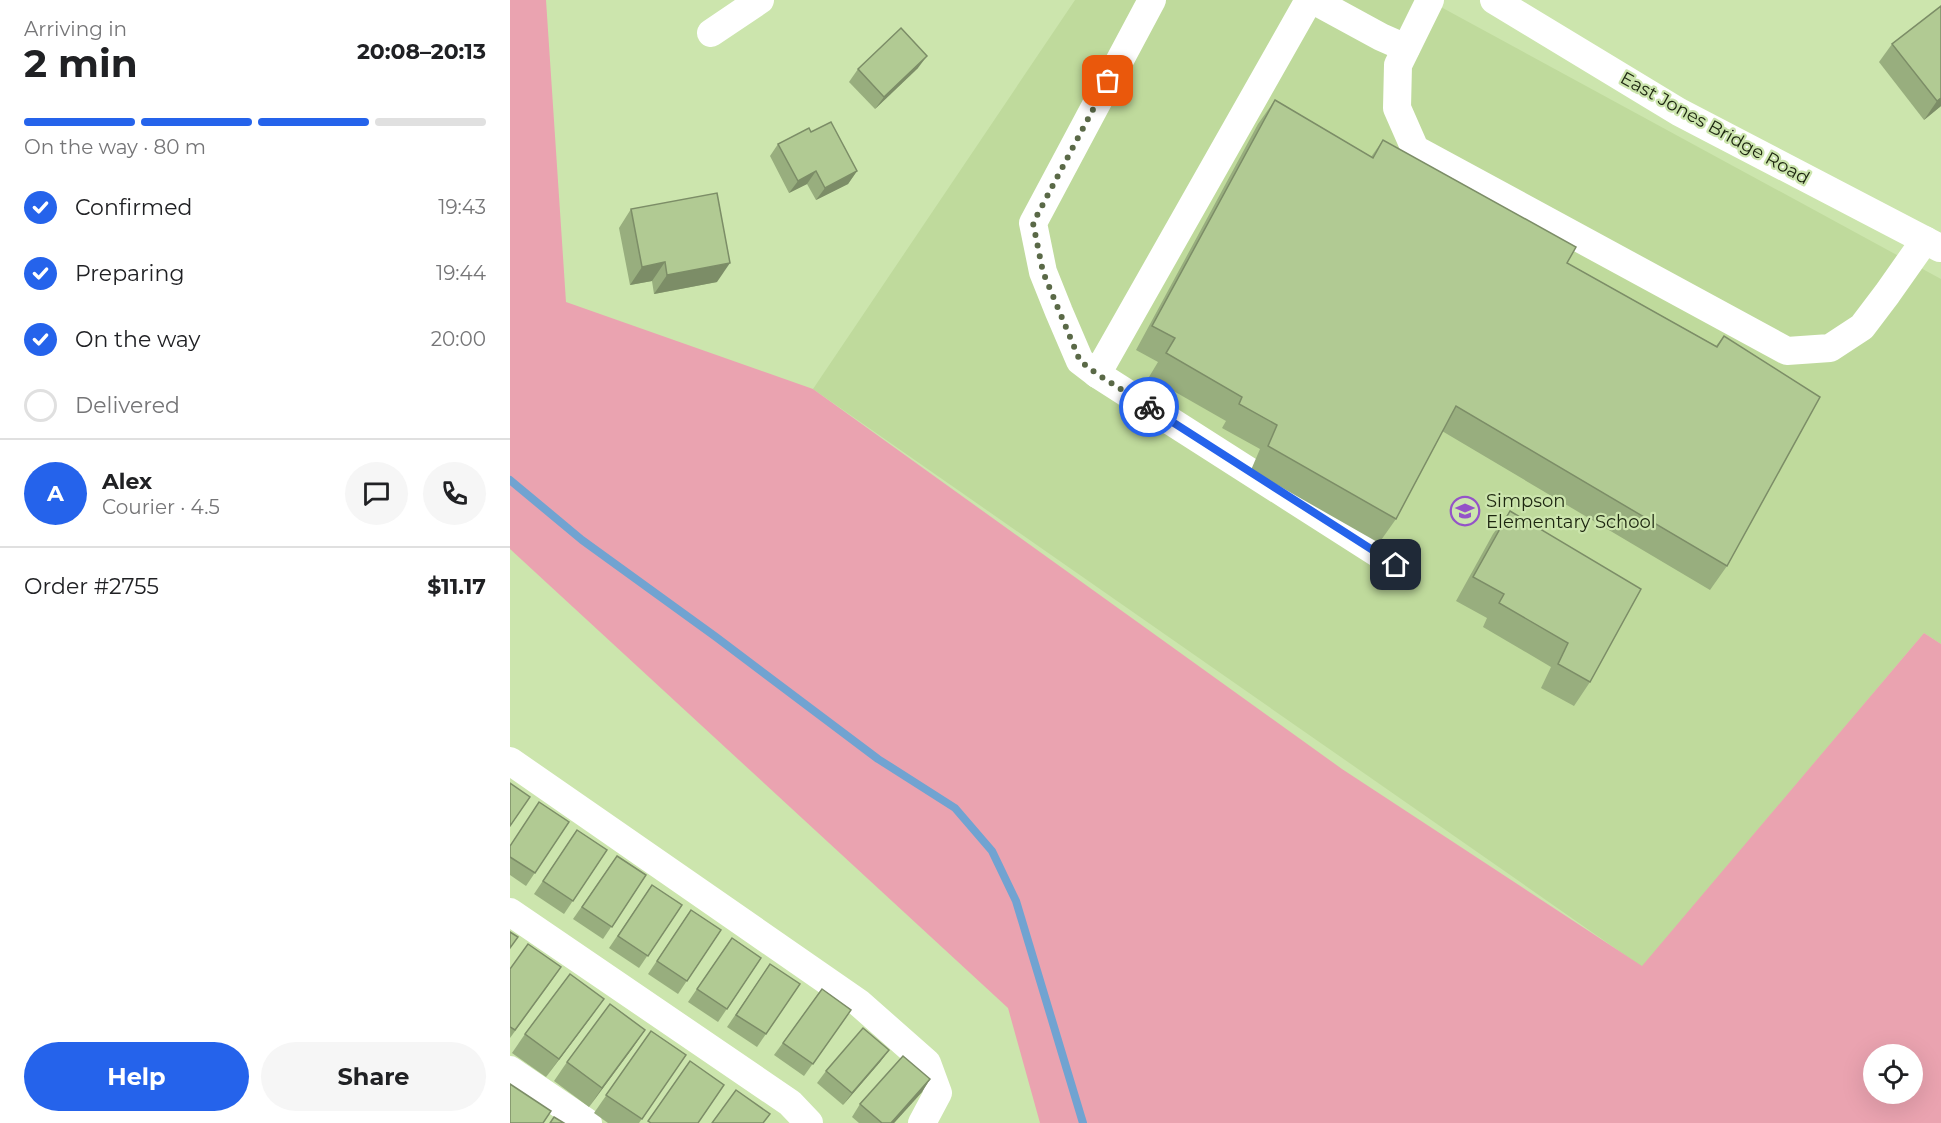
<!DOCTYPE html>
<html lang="en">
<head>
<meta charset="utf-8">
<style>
	body { margin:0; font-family:Montserrat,sans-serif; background:#f6f6f6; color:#202124; height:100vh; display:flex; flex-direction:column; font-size:22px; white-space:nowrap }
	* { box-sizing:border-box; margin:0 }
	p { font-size:20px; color:#757577 }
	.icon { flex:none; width:33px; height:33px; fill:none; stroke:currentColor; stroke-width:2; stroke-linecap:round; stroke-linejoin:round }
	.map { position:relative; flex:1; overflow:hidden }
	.sheet { display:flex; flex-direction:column; background:#fff; width:510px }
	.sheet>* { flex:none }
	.tools { position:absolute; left:1353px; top:1044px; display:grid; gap:12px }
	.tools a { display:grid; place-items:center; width:60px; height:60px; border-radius:50%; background:#fff; box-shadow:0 6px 24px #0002; font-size:30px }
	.pin { position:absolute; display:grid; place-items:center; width:51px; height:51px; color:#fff; margin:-26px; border-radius:12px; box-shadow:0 3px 9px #0006 }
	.courier { position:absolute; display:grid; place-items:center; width:60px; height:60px; margin:-30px; border:4px solid #2563eb; border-radius:50%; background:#fff; color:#222; box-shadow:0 2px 8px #0007 }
	.headline em { font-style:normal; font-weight:700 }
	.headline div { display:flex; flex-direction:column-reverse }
	.headline { display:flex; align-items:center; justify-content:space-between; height:102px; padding:0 24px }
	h1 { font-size:39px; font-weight:700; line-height:45px }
	.bar { display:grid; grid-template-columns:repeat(4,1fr); gap:9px 6px; align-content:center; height:72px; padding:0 24px }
	.bar i { height:8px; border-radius:4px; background:#e0e0e0 }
	.bar .active { background:#2563eb }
	.bar p { grid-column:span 4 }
	.line { display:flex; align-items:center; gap:15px; padding:0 24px; border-top:2px solid #e0e0e0 }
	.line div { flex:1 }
	.round { display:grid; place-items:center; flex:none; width:63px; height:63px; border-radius:32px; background:#f6f6f6 }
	ol { padding:0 24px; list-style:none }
	li { display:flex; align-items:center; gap:18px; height:66px }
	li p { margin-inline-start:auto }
	li .icon { padding:6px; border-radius:50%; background:#2563eb; color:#fff; stroke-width:4 }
	li:last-child { color:#757577 }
	li i { width:33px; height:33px; border:3px solid #e0e0e0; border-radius:50% }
	.cta { display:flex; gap:12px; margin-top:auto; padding:12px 24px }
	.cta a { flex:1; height:69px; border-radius:36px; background:#2563eb; color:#fff; font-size:24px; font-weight:700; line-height:69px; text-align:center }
	.cta a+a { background:#f6f6f6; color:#202124 }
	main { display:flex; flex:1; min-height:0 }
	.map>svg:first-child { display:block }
	.built { fill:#bfda9c }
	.green { fill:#eaa3b0; fill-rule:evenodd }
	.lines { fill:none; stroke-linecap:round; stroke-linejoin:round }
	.stream { stroke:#71a3d1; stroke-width:8 }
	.minor { stroke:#fff; stroke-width:28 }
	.wall { fill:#98ae7e }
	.shaded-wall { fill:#7c8d67 }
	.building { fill:#b1ca93; stroke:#7c8d67; stroke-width:1.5 }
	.done { stroke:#5a6947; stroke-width:6; stroke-dasharray:0 10.8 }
	.route { stroke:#2563eb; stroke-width:8 }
	.labels { text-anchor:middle; stroke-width:4.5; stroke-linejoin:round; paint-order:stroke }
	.street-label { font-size:18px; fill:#1d2610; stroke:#cce5ad }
	.poi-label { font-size:18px; fill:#1d2610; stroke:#cce5ad; text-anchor:start }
</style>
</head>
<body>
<main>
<section class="sheet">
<div class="headline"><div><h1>2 min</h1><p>Arriving in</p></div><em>20:08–20:13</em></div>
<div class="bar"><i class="active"></i><i class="active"></i><i class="active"></i><i></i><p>On the way · 80 m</p></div>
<ol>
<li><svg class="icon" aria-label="check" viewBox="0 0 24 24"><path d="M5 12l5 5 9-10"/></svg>Confirmed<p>19:43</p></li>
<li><svg class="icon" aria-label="check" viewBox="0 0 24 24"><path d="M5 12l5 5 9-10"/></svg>Preparing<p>19:44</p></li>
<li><svg class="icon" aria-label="check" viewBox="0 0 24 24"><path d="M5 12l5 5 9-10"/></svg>On the way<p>20:00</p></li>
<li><i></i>Delivered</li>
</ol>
<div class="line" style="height:108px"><b class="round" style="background:#2563eb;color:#fff">A</b><div><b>Alex</b><p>Courier · 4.5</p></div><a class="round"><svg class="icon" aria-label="chat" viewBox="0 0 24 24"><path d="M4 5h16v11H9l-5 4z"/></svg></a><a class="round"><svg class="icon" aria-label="phone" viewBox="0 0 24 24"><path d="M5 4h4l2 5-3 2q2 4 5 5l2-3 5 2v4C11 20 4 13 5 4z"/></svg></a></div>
<div class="line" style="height:78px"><div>Order #2755</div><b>$11.17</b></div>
<div class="cta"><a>Help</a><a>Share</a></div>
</section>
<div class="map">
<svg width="1431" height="1123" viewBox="0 0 1431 1123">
	<rect width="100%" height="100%" fill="#cce5ad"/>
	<path class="built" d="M565 0H918L1431 279V644L1414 633 1132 967 303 389Z"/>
	<path class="green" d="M0 0H36L56 302 303 389 832 769 1132 966 1414 633 1431 644V1123H530L498 1008 0 549ZM1364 1054H1402V1094H1364Z"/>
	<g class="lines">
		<path class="stream" d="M0 480 72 540 206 637 368 759 445 808 482 851 506 901 573 1123"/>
		<g class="minor">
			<path d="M642 0 523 223 533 272 549 312 570 361 587 374 886 565"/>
			<path d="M803 0 871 37 896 48"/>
			<path d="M920 0 888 65 887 108 905 149 1277 351 1320 348 1352 327 1377 294 1415 240"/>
			<path d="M984 0 1169 112 1430 248"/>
			<path d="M201 33 250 0"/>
			<path d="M587 374 799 0"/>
			<path d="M0 761 349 1003 417 1063 428 1093 412 1123"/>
			<path d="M0 912 280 1103 299 1123"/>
			<path d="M0 1070 78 1123"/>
		</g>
	</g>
	<g class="wall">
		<path d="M1431 6V106L1414 120 1369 62 1382 44Z"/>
		<path d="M408 68 365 109 339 82 348 69Z"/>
		<path d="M765 100 861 157 873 140 1057 263 1206 346 1214 336 1217 566 1200 590 932 431 886 519 869 543 741 470 750 449 712 428 716 421 639 377 648 362 626 350 748 124Z"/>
		<path d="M301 132 347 171 338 184 306 200 297 184 279 193 260 156 268 144Z"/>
		<path d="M121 209 207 282 144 294 142 281 120 285 109 228Z"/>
		<path d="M1000 511 1080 682 1064 706 1031 688 1041 667 973 627 977 618 946 601 983 534Z"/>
		<path d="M59 822 16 886 0 875V846Z"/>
		<path d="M67 830 97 850 54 914 24 894Z"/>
		<path d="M107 856 136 875 93 939 63 919Z"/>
		<path d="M142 885 172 905 129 968 99 948Z"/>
		<path d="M181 910 211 930 168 994 138 974Z"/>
		<path d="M222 938 251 958 208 1022 178 1002Z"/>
		<path d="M260 964 290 984 247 1047 217 1027Z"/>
		<path d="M51 967 38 986 0 1038V969Z"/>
		<path d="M312 989 341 1010 294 1076 264 1055Z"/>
		<path d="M81 1017 36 1077 2 1053 15 1034Z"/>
		<path d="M135 1030 79 1107 44 1081 57 1062Z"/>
		<path d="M141 1031 176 1055 129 1123H98L84 1113Z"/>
		<path d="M379 1050 370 1062 333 1105 307 1083 316 1071Z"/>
		<path d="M420 1079 412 1092 384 1123H349L342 1117 350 1104Z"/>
	</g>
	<g class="shaded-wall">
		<path d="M417 56 408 68 365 109 374 97Z"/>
		<path d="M1431 98V106L1414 120 1427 101Z"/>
		<path d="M306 171 297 184 279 193 288 181Z"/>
		<path d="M347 171 338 184 306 200 315 188Z"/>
		<path d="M155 262 142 281 120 285 132 267Z"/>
		<path d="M220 263 207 282 144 294 157 275Z"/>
		<path d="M94 999 81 1017 36 1077 49 1059Z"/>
		<path d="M135 1030 122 1049 79 1107 92 1088Z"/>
		<path d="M379 1050 370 1062 333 1105 342 1093Z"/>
		<path d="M420 1079 412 1092 384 1123H381Z"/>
	</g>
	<g class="building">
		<path d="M1431 6V98L1427 101 1382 44Z"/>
		<path d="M391 28 417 56 374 97 348 69Z"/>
		<path d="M765 100 863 158 873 140 1066 247 1057 263 1207 347 1214 336 1310 397 1217 566 946 406 886 519 758 446 767 425 729 404 732 397 656 353 665 338 642 326Z"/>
		<path d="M321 122 347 171 315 188 306 171 288 181 268 144 299 128 301 132Z"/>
		<path d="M207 193 220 263 157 275 155 262 132 267 121 209Z"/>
		<path d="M1000 511 1131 589 1080 682 1048 664 1058 643 989 603 994 594 963 577Z"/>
		<path d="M0 783 20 797 0 826Z"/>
		<path d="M29 802 59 822 25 873 0 857V846Z"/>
		<path d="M67 830 97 850 63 901 33 881Z"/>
		<path d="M107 856 136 875 102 927 72 907Z"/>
		<path d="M142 885 172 905 138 956 108 936Z"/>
		<path d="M181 910 211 930 177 981 147 961Z"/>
		<path d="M0 932 8 937 0 948Z"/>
		<path d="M222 938 251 958 217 1009 187 989Z"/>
		<path d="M18 944 51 967 5 1030 0 1027V969Z"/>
		<path d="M260 964 290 984 256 1034 226 1015Z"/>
		<path d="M60 974 94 999 49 1059 15 1034Z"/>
		<path d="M312 989 341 1010 303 1064 273 1043Z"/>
		<path d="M100 1004 135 1030 92 1088 57 1062Z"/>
		<path d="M353 1028 379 1050 342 1093 316 1071Z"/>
		<path d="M141 1031 176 1055 132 1119 96 1095Z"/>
		<path d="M393 1056 420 1079 381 1123H372L350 1104Z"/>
		<path d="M180 1061 214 1085 188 1123H141L138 1121Z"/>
		<path d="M0 1084 41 1111 33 1123H0Z"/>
		<path d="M226 1090 260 1114 253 1123H202Z"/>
		<path d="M44 1117 54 1123H40Z"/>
	</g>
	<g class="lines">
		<path class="done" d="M598 81 523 223 533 272 570 361 587 374 639 407"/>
		<path class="route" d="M639 407 886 565"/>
	</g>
	<defs>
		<g id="school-ring" transform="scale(1.5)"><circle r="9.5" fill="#cce5ad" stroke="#9453c8" stroke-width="1.5"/><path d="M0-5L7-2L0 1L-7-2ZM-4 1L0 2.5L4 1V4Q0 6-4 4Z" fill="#9453c8"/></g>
	</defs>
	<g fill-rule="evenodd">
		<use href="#school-ring" x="955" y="511"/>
	</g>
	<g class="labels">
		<g class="street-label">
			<text transform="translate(1205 128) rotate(29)" y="6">East Jones Bridge Road</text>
		</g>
		<g class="poi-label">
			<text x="976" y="507">Simpson<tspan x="976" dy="21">Elementary School</tspan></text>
		</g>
	</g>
</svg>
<div class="tools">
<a><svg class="icon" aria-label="locate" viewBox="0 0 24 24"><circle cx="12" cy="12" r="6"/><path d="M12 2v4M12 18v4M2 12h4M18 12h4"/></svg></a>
</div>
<div class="pin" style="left:598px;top:81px;background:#ea580c"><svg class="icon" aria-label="bag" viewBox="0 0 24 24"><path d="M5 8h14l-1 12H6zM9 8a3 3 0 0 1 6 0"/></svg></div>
<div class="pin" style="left:886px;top:565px;background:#1f2937"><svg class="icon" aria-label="home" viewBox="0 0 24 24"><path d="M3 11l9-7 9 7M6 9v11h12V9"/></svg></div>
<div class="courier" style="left:639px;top:407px"><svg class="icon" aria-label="bike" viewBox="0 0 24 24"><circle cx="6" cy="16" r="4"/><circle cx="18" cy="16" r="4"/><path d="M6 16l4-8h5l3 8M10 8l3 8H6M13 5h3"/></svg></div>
</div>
</main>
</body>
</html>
